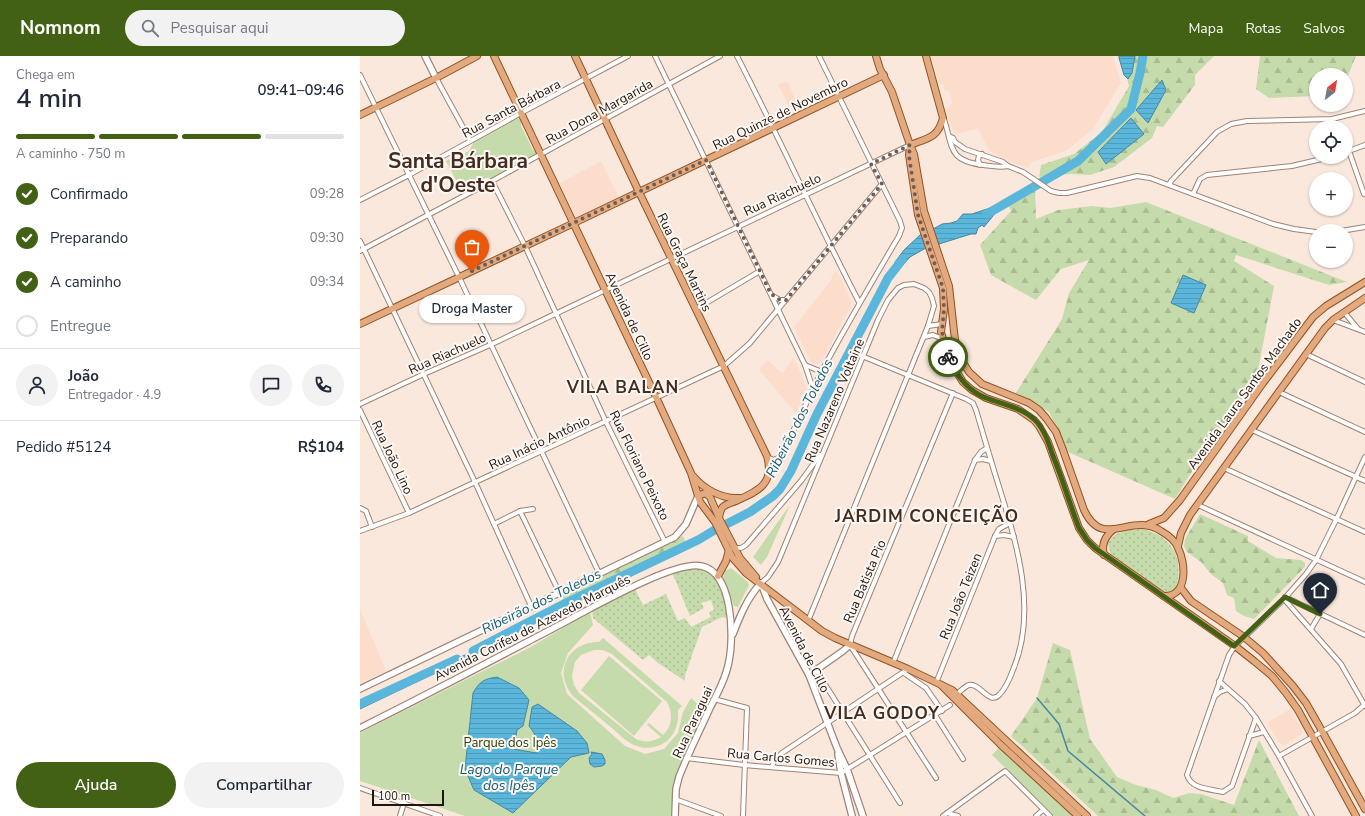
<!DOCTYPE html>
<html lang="pt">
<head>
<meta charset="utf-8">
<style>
	body { margin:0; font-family:"Nunito Sans",sans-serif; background:#f2f2f3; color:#1f2937; height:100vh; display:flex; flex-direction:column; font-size:15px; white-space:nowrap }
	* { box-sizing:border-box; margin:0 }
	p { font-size:13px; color:#747a83 }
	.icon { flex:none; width:22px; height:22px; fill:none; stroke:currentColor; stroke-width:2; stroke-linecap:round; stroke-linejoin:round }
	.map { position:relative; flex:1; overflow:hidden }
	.details { display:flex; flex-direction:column; background:#fff; width:360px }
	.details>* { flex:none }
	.needle { width:26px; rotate:31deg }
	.buttons { position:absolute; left:949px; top:12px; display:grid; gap:8px }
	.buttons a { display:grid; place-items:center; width:44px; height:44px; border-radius:50%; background:#fff; box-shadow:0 1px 3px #0004; font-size:20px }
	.scale { position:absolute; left:12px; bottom:10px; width:72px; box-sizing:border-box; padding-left:4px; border:2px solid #20150f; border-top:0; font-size:11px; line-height:14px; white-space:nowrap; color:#20150f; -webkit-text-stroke:3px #fef8f4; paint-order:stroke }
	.pin { position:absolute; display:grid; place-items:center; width:34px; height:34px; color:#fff; margin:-41px -17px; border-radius:50% 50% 50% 0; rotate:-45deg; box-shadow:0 0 4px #0007 }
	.pin .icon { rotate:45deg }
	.courier { position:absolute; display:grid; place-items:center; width:40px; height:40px; margin:-20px; border:3px solid #436114; border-radius:50%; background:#fff; color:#222; box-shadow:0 1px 5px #0007 }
	.bubble { position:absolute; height:28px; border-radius:14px; background:#fff; box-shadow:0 1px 3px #0004; font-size:13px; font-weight:600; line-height:28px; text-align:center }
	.head em { font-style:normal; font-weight:600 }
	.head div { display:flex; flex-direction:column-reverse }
	.head { display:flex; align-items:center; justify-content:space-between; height:68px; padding:0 16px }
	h1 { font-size:26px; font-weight:600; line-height:30px }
	.bar { display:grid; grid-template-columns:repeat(4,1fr); gap:6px 4px; align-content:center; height:48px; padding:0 16px }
	.bar i { height:5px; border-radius:3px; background:#e0e1e3 }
	.bar .active { background:#436114 }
	.bar p { grid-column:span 4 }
	.line { display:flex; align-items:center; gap:10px; padding:0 16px; border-top:1px solid #e0e1e3 }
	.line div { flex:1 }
	.round { display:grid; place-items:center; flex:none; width:42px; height:42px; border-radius:21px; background:#f2f2f3 }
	ol { padding:0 16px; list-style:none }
	li { display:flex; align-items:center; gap:12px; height:44px }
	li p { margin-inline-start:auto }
	li .icon { padding:4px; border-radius:50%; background:#436114; color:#fff; stroke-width:4 }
	li:last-child { color:#747a83 }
	li i { width:22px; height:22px; border:2px solid #e0e1e3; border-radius:50% }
	.primary-button { display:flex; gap:8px; margin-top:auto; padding:8px 16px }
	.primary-button a { flex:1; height:46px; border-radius:24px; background:#436114; color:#fff; font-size:16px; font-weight:600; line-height:46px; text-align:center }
	.primary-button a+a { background:#f2f2f3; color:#1f2937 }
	header { display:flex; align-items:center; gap:24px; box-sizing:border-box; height:56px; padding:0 20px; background:#436114; color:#fff }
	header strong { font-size:19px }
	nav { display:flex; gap:22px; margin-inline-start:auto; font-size:14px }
	.search { width:280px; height:36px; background:#f2f2f3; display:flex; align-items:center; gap:10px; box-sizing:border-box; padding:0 14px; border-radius:22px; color:#747a83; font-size:15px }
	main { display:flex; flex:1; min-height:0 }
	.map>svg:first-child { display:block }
	.built { fill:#fcddcc }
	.grass { fill:url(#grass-dots) }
	.forest { fill:url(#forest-firs) }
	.park { fill:#c5dbab; fill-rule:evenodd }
	.water { fill:url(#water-rules); stroke:#49869e }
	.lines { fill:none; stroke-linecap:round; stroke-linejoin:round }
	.stream { stroke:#49869e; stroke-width:1.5 }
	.river { stroke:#5ab7db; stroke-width:9 }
	.street-casing { stroke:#9f8373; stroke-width:6 }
	.secondary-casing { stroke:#9f8373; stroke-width:8 }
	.primary-casing { stroke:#925121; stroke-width:8 }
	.street { stroke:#fff; stroke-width:4 }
	.secondary { stroke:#fff; stroke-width:5.5 }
	.primary { stroke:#e3aa7f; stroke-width:6 }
	.done { stroke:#6d5f57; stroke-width:4; stroke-dasharray:0 7.2 }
	.route { stroke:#436114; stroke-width:5 }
	.labels { text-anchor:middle; stroke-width:4; stroke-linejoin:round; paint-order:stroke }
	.street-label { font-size:13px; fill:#20150f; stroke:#fef8f4 }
	.park-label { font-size:13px; fill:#2f430f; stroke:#fef8f4 }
	.water-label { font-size:14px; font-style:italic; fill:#166079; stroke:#fef8f4 }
	.district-label { font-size:17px; font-weight:bold; letter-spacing:1px; fill:#442c1e; stroke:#fef8f4 }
	.town-label { font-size:21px; font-weight:bold; fill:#442c1e; stroke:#fef8f4 }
</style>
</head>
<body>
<header>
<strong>Nomnom</strong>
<div class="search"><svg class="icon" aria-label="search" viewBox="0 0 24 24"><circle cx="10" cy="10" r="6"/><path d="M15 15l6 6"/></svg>Pesquisar aqui</div>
<nav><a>Mapa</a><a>Rotas</a><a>Salvos</a></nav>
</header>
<main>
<section class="details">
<div class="head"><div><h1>4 min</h1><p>Chega em</p></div><em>09:41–09:46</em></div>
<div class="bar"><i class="active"></i><i class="active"></i><i class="active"></i><i></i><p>A caminho · 750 m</p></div>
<ol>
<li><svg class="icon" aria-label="check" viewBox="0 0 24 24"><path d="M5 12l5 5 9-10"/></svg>Confirmado<p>09:28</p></li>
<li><svg class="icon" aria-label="check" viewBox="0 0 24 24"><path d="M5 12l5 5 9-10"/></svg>Preparando<p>09:30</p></li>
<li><svg class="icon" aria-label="check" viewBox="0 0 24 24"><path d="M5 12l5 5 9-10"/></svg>A caminho<p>09:34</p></li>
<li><i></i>Entregue</li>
</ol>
<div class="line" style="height:72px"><a class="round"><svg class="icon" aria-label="person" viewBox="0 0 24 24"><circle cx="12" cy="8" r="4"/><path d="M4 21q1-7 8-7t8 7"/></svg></a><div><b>João</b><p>Entregador · 4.9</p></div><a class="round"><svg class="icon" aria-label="chat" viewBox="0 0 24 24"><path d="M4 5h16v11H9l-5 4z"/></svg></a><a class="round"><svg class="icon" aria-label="phone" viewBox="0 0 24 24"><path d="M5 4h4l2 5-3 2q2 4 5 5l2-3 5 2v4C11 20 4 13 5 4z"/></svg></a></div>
<div class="line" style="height:52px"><div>Pedido #5124</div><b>R$104</b></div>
<div class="primary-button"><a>Ajuda</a><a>Compartilhar</a></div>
</section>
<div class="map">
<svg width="1005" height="760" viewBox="0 0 1005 760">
	<defs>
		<pattern id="grass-dots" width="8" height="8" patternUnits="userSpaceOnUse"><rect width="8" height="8" fill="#c5dbab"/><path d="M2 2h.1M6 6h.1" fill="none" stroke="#a9bb92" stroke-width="1.8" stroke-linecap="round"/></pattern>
		<pattern id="forest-firs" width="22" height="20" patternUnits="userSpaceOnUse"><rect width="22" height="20" fill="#c5dbab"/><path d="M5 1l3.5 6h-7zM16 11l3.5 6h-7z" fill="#a9bb92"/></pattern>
		<pattern id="water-rules" width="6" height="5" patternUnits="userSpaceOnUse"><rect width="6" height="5" fill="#5ab7db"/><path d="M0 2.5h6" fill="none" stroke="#4e9cbb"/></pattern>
	</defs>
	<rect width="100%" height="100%" fill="#fbe8dd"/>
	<g class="built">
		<path d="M571 0H753L761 27 733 73 706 95 672 106 668 112 654 108 629 95 618 73 594 78 586 54 592 47 590 37 584 33 585 30 579 27Z"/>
		<path d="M427 25 441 54 433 58 418 29Z"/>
		<path d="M241 105 259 141 216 162 200 127Z"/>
		<path d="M476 214 487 235 492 247 461 307 452 308 434 271 472 223 471 221Z"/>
		<path d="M434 302 447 332 436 357 399 314 407 304 422 317Z"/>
		<path d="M0 553 26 615 0 627Z"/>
		<path d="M930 653 942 674V678L924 689 919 687 907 667Z"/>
	</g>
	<g class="grass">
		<path d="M782 473C789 475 796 477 802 481 808 486 813 492 816 499 819 506 821 529 813 535 810 537 806 536 801 535L751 499 748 488C752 475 770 474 782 473Z"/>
		<path d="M342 512 356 520 367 552 366 562 362 561 342 571 325 619V625L298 607 289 599 283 604 233 562 232 553 275 533 283 549 306 538 318 565 325 562 331 571 351 561 349 556 354 554 351 544 341 547 344 552 330 560 312 516 318 513Z"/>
	</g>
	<g class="forest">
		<path d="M762 0H854L835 19V29L803 71 797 70 792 82 754 111 730 119 711 118 679 121 681 109 714 98 742 76 769 30 761 1Z"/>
		<path d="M900 0H996L986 24V19H956V40L909 42 896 33Z"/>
		<path d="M675 131 676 163 698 154 732 150 750 152 786 146 987 226 969 229 876 199 874 205 914 230 897 320 829 420 815 443 708 396 689 356 656 337 702 263 709 237 729 204 701 213 676 244 631 219 620 189 651 155 647 147Z"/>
		<path d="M840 458 888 480V485L916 502 941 504 945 507V511L894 563 884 560 876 555 874 542 867 539 863 527 851 518 841 506 827 496 824 490 825 483Z"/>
		<path d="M323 480 327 490 206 547 201 539Z"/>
		<path d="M693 587 710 594 730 683 757 721 776 729 796 734 813 742 829 737 841 738 874 749 899 684 939 760H738L651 680 677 642Z"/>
	</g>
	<g class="park">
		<path d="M158 62 161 65V70L173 94 177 97V99L134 122C122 120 111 128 101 134L86 105 89 103 91 104 109 95 115 84Z"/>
		<path d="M430 449 407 501 401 509 393 501Z"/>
		<path d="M371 512 388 526 389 529 378 551 374 550 363 522 365 515Z"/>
		<path d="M230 556 233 569 208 597 201 617 207 638 265 690 285 698 304 693 318 677 323 656 331 642 347 656 320 709 314 728 311 760H105L0 725V677L169 592Z"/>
		<path d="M243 582 322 650 318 654C319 666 316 677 307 685 299 691 287 694 277 690 267 687 260 679 252 672 239 662 227 651 214 641 192 616 208 586 239 586ZM234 594H243L252 598 307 646C313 657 313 670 303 679L289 667 287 669 301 681C292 686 285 687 276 683L219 637 214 629 212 620 215 606 221 599Z"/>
		<path d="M249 600 302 645 274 680 221 634Z"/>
		<path d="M641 689 715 760H694L632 699Z"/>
	</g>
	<g class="water">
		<path d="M759 0H775L772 17 768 23 764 19 759 2Z"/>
		<path d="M802 24 806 34 788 67 776 54Z"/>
		<path d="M771 62 784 78 746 108 738 96Z"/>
		<path d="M636 150 637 155 624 171 622 169 618 172 616 178H611L579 188H573L550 201 540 212 535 213V206L544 194 561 178 568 174 575 172 582 168 591 167 597 165 603 158H612Z"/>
		<path d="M823 219 846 229 834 257 811 247Z"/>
		<path d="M198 552H199L157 576 71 619 0 653V648L87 608Z"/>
		<path d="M137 621 159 632 169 644 163 670 157 674 154 693 176 697C178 685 177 680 169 670L172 651 178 648 217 675 227 687 229 697 211 701 153 757 114 734 105 713 113 637C120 625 124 623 137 621Z"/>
		<path d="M231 696 242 698 245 704V708L242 710 234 711 230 708 229 702 232 698Z"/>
	</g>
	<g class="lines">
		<path class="stream" d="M677 642 699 668 708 695 785 760"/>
		<g class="river">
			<path d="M627 158 718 105 771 53 780 17 783 0"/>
			<path d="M113 595 206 547 338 484 353 475 390 456 413 440 420 433 431 415 457 358 528 222 542 204"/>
			<path d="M0 648 97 603"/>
		</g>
		<g class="street-casing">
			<g id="street">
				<path d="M295 0 445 309 453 333"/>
				<path d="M377 0C419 82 457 165 499 246"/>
				<path d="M0 19 99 221 239 517"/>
				<path d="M76 22 110 84"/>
				<path d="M584 63C593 91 588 105 623 109 631 110 640 112 648 110"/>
				<path d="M589 80 593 82 595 86 605 93 643 106 648 110 663 116 691 135 699 137H707L777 120 790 122 913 168 934 173 956 176"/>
				<path d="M989 95 1004 138"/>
				<path d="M986 96 1005 89"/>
				<path d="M620 109 618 104 619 100 622 98"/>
				<path d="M132 125 165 190 246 366 305 486"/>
				<path d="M809 129 811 125 857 76 871 68 887 65 972 63 1005 55"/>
				<path d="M833 138 840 123 847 119 932 110 970 101"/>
				<path d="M0 144 49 119 161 57 268 0"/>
				<path d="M981 175 1005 171"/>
				<path d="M0 185 115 426 171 550"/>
				<path d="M0 195 132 125 360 0"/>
				<path d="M413 240 420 244H426"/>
				<path d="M336 253 400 215"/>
				<path d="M984 256 998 273"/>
				<path d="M973 264 1005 276"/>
				<path d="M568 270 582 268"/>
				<path d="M564 281 573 279 583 283"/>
				<path d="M946 298 1005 326"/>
				<path d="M502 300 606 343 613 347 616 354C623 377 629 399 636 421 655 482 679 552 653 614 650 622 646 632 640 638 629 651 620 626 609 629 605 630 601 635 597 638"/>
				<path d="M445 309 462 316"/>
				<path d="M919 336 1005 376"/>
				<path d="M0 348 64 318 130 289 550 89"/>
				<path d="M0 354 49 457"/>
				<path d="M892 374 1005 425"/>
				<path d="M407 401 414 404 420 401"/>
				<path d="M615 404 623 403 631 405"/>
				<path d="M864 412 1005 476"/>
				<path d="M410 419C430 385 445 348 463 313 487 268 513 224 539 180L542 172 540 165 459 0"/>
				<path d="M838 449 1005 526"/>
				<path d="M0 452 6 455 12 471"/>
				<path d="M160 455 173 453"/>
				<path d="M134 468 160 455 199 536"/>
				<path d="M0 475 49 457 364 310 390 287 522 128"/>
				<path d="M635 480 644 479 654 481"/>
				<path d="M375 492H381L386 489 441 425 460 399"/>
				<path d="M401 527 408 521 418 506 518 264 528 244 538 232 544 229 554 228 564 232 569 236 572 242 574 250 568 270 448 565"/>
				<path d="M925 541 1005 579"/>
				<path d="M924 543 981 608 1005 650"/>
				<path d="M951 573 960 558"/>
				<path d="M533 607 615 404 621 396 627 392"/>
				<path d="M456 614 540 747"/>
				<path d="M544 617 566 632 582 655"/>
				<path d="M859 625 885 648 896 662 919 700 952 760"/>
				<path d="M576 627 635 480 639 473 650 467"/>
				<path d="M854 641 860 636 868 633"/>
				<path d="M354 643 387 652 383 760"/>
				<path d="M575 659 603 703"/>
				<path d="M896 662 872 730 863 736C850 733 831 733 827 719L869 599 875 590 924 543 946 518 956 504 976 464 1005 401"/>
				<path d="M889 680 904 676"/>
				<path d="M919 700 995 657 1005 648"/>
				<path d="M326 702 384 709 481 717 590 649"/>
				<path d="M412 711 414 705 422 697 548 613"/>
				<path d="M576 722 490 589 492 580 593 337"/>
				<path d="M0 732 80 760"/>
				<path d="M315 743 361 760"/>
				<path d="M587 757 598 760"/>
				<path d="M40 760 44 747"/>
				<path d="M583 760 645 715 690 760"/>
				<path d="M676 760 683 754"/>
			</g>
		</g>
		<g class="secondary-casing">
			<g id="secondary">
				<path d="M65 0 76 22"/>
				<path d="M373 578C380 560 387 542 401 527L407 543 449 619 477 692 487 713 503 760"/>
				<path d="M449 619 483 595 490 589"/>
				<path d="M0 633 315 481 326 468 338 440"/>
				<path d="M0 672C56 644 112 615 167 586 184 577 200 569 216 560 241 547 315 505 341 510 373 516 374 580 369 605 366 622 357 638 349 654 339 676 328 698 319 721L316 733 315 760"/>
				<path d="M478 698 481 717 492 760"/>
			</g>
		</g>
		<g class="primary-casing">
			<g id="primary">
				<path d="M134 0 296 341 331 417 340 446 355 466 372 501 386 517 462 575 475 582 548 613 592 634 727 760"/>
				<path d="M215 0 279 136 407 400C415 428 398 435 376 445 371 447 365 448 362 452 360 455 360 458 359 461"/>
				<path d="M516 0 520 13 532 36 550 89 554 98 564 155 589 230 595 284 599 300 609 316 622 328 669 347 679 354 686 362 696 376 703 394 724 454C743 495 771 455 801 475 808 479 815 484 818 492 826 507 828 541 804 540"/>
				<path d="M0 59 76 22 117 0"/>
				<path d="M550 89 549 99 558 159 583 232 584 253 581 276 588 300 592 309 603 326 612 334 626 342 658 353 674 364 679 370 688 386 719 472 727 484 735 492 875 590 894 605 912 620 926 637 938 654 996 760"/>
				<path d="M550 89C568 82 578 82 583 62L566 0"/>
				<path d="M0 268 214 167 524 19"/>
				<path d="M333 420C344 433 361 443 379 442"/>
				<path d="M338 440 345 437 350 441 360 464 380 502 396 521"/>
				<path d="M789 468 804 462 820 444 903 327 953 261 966 250 1005 226"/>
				<path d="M818 490 821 477 830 459 965 272 973 264 1005 242"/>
				<path d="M744 499C741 488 745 480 754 473"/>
				<path d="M358 520 366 505 369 494"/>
				<path d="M821 532 831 545 884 581 903 597 933 630 946 647 962 675 1005 753"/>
				<path d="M581 629 640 688 718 760"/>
			</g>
		</g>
		<use href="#street" class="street"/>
		<use href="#secondary" class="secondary"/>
		<use href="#primary" class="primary"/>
	</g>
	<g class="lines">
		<path class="done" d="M112 215 346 104 411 238 420 244H426L522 128 511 108 550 89 549 100 558 159 583 232 584 253 582 276 588 301"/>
		<path class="route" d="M588 301C596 319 608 335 626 342 642 348 660 351 674 363 684 372 689 388 693 400 703 424 710 449 719 472L727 484 735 492 874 590 925 541 960 558"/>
	</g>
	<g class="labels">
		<g class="street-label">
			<text transform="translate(151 52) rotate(-28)" y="5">Rua Santa Bárbara</text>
			<text transform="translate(239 55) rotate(-29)" y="5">Rua Dona Margarida</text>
			<text transform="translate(420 57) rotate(-26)" y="5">Rua Quinze de Novembro</text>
			<text transform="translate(422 138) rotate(-25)" y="5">Rua Riachuelo</text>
			<text transform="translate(325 206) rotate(64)" y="5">Rua Graça Martins</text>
			<text transform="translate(270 260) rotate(65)" y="5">Avenida de Cillo</text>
			<text transform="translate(87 297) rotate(-24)" y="5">Rua Riachuelo</text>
			<text transform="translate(884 337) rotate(-54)" y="5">Avenida Laura Santos Machado</text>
			<text transform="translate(474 344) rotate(-67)" y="5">Rua Nazareno Voltaine</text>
			<text transform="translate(179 386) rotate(-25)" y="5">Rua Inácio Antônio</text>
			<text transform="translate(33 401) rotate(65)" y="5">Rua João Lino</text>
			<text transform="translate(280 409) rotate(64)" y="5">Rua Floriano Peixoto</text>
			<text transform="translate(504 525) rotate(-67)" y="5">Rua Batista Pio</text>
			<text transform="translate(600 540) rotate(-68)" y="5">Rua João Teizen</text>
			<text transform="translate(172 571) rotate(-27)" y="5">Avenida Corifeu de Azevedo Marquês</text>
			<text transform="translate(445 593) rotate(63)" y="5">Avenida de Cillo</text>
			<text transform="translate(332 666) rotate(-65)" y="5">Rua Paraguai</text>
			<text transform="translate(421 701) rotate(5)" y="5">Rua Carlos Gomes</text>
		</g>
		<g class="park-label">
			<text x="150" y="691">Parque dos Ipês</text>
		</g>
		<g class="water-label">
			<text transform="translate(439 362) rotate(-63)" y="5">Ribeirão dos Toledos</text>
			<text transform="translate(181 545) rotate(-26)" y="5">Ribeirão dos Toledos</text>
			<text x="149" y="718">Lago do Parque<tspan x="149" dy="16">dos Ipês</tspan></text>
		</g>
		<g class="district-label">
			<text x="263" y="337">VILA BALAN</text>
			<text x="567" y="466">JARDIM CONCEIÇÃO</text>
			<text x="522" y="663">VILA GODOY</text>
		</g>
		<g class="town-label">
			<text x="98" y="112">Santa Bárbara<tspan x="98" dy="24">d'Oeste</tspan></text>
		</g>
	</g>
</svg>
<div class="buttons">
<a><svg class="needle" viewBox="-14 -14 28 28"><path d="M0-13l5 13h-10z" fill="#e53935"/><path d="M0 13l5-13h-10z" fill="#747a83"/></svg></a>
<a><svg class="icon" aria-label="locate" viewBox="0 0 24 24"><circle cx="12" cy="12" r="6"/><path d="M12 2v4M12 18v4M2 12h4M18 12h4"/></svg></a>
<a>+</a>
<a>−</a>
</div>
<div class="scale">100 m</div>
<div class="pin" style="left:112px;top:215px;background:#ea580c"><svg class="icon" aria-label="bag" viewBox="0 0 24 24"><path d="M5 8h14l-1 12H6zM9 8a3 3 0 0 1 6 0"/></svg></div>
<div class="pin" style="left:960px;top:558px;background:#1f2937"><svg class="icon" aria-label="home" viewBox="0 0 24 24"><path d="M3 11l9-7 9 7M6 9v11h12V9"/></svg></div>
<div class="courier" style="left:588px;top:301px"><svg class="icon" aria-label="bike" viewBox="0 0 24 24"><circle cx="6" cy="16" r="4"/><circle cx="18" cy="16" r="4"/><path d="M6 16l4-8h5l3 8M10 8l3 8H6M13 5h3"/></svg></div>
<div class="bubble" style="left:59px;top:239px;width:106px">Droga Master</div>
</div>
</main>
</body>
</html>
